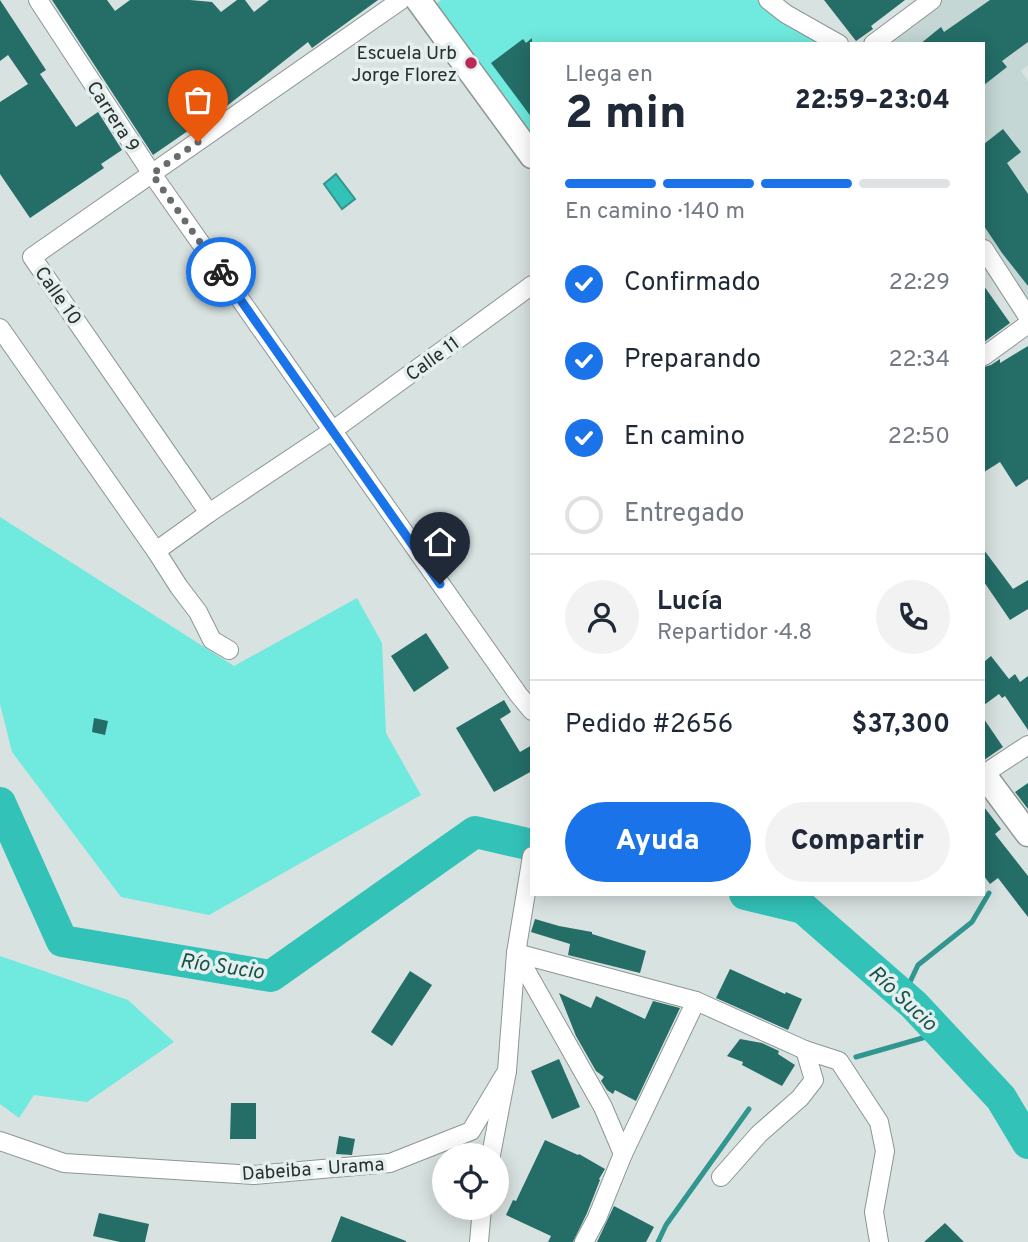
<!DOCTYPE html>
<html lang="es">
<head>
<meta charset="utf-8">
<style>
	body { margin:0; font-family:Overpass,sans-serif; background:#f2f2f3; color:#1f2937; height:100vh; display:flex; flex-direction:column; font-size:26px; white-space:nowrap }
	* { box-sizing:border-box; margin:0 }
	p { font-size:23px; color:#747a83 }
	.icon { flex:none; width:38px; height:38px; fill:none; stroke:currentColor; stroke-width:2; stroke-linecap:round; stroke-linejoin:round }
	.map { position:relative; flex:1; overflow:hidden }
	.details { position:absolute; left:530px; top:42px; width:455px; height:854px; display:flex; flex-direction:column; background:#fff; border-radius:0px; box-shadow:0 4px 18px #0003 }
	.details>* { flex:none }
	.fabs { position:absolute; left:432px; top:1143px; display:grid; gap:14px }
	.fabs a { display:grid; place-items:center; width:77px; height:77px; border-radius:50%; background:#fff; box-shadow:0 4px 18px #0003; font-size:35px }
	.pin { position:absolute; display:grid; place-items:center; width:60px; height:60px; color:#fff; margin:-72px -30px; border-radius:50% 50% 50% 0; rotate:-45deg; box-shadow:0 0 7px #0007 }
	.pin .icon { rotate:45deg }
	.courier { position:absolute; display:grid; place-items:center; width:70px; height:70px; margin:-35px; border:5px solid #1a73e8; border-radius:50%; background:#fff; color:#222; box-shadow:0 2px 9px #0007 }
	.head em { font-style:normal; font-weight:800 }
	.head div { display:flex; flex-direction:column-reverse }
	.head { display:flex; align-items:center; justify-content:space-between; height:119px; padding:0 35px }
	h1 { font-size:46px; font-weight:800; line-height:52px }
	.bar { display:grid; grid-template-columns:repeat(4,1fr); gap:10px 7px; align-content:center; height:84px; padding:0 35px }
	.bar i { height:9px; border-radius:5px; background:#e0e1e3 }
	.bar .selected { background:#1a73e8 }
	.bar p { grid-column:span 4 }
	.line { display:flex; align-items:center; gap:18px; padding:0 35px; border-top:2px solid #e0e1e3 }
	.line div { flex:1 }
	.round { display:grid; place-items:center; flex:none; width:74px; height:74px; border-radius:37px; background:#f2f2f3 }
	ol { padding:0 35px; list-style:none }
	li { display:flex; align-items:center; gap:21px; height:77px }
	li p { margin-inline-start:auto }
	li .icon { padding:7px; border-radius:50%; background:#1a73e8; color:#fff; stroke-width:4 }
	li:last-child { color:#747a83 }
	li i { width:38px; height:38px; border:4px solid #e0e1e3; border-radius:50% }
	.action { display:flex; gap:14px; margin-top:auto; padding:14px 35px }
	.action a { flex:1; height:80px; border-radius:42px; background:#1a73e8; color:#fff; font-size:28px; font-weight:800; line-height:80px; text-align:center }
	.action a+a { background:#f2f2f3; color:#1f2937 }
	.map>svg:first-child { display:block }
	.built { fill:#c4d7d4 }
	.green { fill:#70e9de }
	.water { fill:#32c2b8; stroke:#30968f; stroke-width:2 }
	.lines { fill:none; stroke-linecap:round; stroke-linejoin:round }
	.stream { stroke:#30968f; stroke-width:5 }
	.river { stroke:#32c2b8; stroke-width:32 }
	.building { fill:#256d67 }
	.street-casing { stroke:#8c9694; stroke-width:20 }
	.secondary-casing { stroke:#8c9694; stroke-width:27 }
	.street { stroke:#fff; stroke-width:18 }
	.secondary { stroke:#fff; stroke-width:24 }
	.done { stroke:#676d6d; stroke-width:7; stroke-dasharray:0 12.6 }
	.route { stroke:#1a73e8; stroke-width:9 }
	.poi-dot { fill:#b92a58; stroke:#e5efee; stroke-width:2.5 }
	.labels { text-anchor:middle; stroke-width:7; stroke-linejoin:round; paint-order:stroke }
	.poi-label { font-size:19px; fill:#2a2e2e; stroke:#e5efee; text-anchor:end }
	.street-label { font-size:19px; fill:#2a2e2e; stroke:#e5efee }
	.water-label { font-size:21px; font-style:italic; fill:#18524d; stroke:#e5efee }
</style>
</head>
<body>
<div class="map">
<svg width="1028" height="1242" viewBox="0 0 1028 1242">
	<rect width="100%" height="100%" fill="#d8e2e1"/>
	<path class="built" d="M933 0H1028V65L1021 71 1028 81V317L984 249V44H873Z"/>
	<g class="green">
		<path d="M441 0H762L830 44H532V139L434 5Z"/>
		<path d="M0 517 234 666 357 598 382 643 386 733 421 795 209 915 121 897 12 752 0 704Z"/>
		<path d="M0 956 128 1000 174 1042 87 1102 34 1095 19 1118 0 1104Z"/>
	</g>
	<path class="water" d="M336 174 355 199 342 209 324 184Z"/>
	<g class="lines">
		<g class="stream">
			<path d="M908 1000 910 982 918 965 972 922 989 893"/>
			<path d="M856 1057 940 1033"/>
			<path d="M658 1242 666 1225 749 1109"/>
		</g>
		<g class="river">
			<path d="M0 803 62 941 271 976 475 832 532 845"/>
			<path d="M745 894 803 908 914 1005 1001 1098 1028 1143"/>
		</g>
	</g>
	<g class="building">
		<path d="M0 0 46 70 40 74 76 127 98 112 122 150 101 164 104 168 30 218 0 174V102L28 84 8 55 0 61Z"/>
		<path d="M52 0H107L115 11 130 0H190L212 2 221 12 237 0H245L254 12 269 0H378L312 48 308 42 213 117 210 119 208 117 153 155Z"/>
		<path d="M824 0H905L871 26 873 29 856 41Z"/>
		<path d="M990 0H1028V42L1002 61 1007 67 984 85V44H920L941 27 944 32Z"/>
		<path d="M532 38V118L491 63 523 39 526 43Z"/>
		<path d="M1003 129 1021 152 1007 163 1028 194V286L1002 253 984 226V144Z"/>
		<path d="M984 286 1010 323 984 342Z"/>
		<path d="M1028 346V479L1016 487 1000 462 984 472V367L991 365 1000 359V363Z"/>
		<path d="M984 550 1013 589 1028 580V609L1010 620 984 582Z"/>
		<path d="M426 633 449 668 414 692 391 656Z"/>
		<path d="M991 656 1009 679 1015 674 1020 682 1028 676V730L1005 696 1002 698 999 694 984 705V662Z"/>
		<path d="M504 700 511 712 500 719 520 752 532 745V771L494 792 456 728Z"/>
		<path d="M94 718 108 721 105 735 92 732Z"/>
		<path d="M984 719 1003 747 984 760Z"/>
		<path d="M1028 783V809L1015 792Z"/>
		<path d="M984 807 1001 829 995 834 1028 876V917L998 878 990 884 984 876Z"/>
		<path d="M535 919 559 926 592 932V934L646 951 640 973 568 955 570 944 531 932Z"/>
		<path d="M730 969 785 994 786 992 802 999 788 1030 716 998Z"/>
		<path d="M410 971 432 985 392 1046 371 1032Z"/>
		<path d="M559 993 591 1008 596 996 645 1019 653 1001 680 1008 636 1101 615 1090 613 1094 607 1090 601 1081 604 1077 596 1071 576 1036Z"/>
		<path d="M740 1039 762 1043 779 1051 778 1054 795 1065 782 1086 742 1065 743 1062 727 1056Z"/>
		<path d="M559 1059 580 1107 552 1119 531 1071Z"/>
		<path d="M231 1103H256V1139H230Z"/>
		<path d="M339 1136 355 1139 352 1155 336 1154Z"/>
		<path d="M545 1140 578 1155 579 1154 605 1169 599 1179 600 1180 587 1213 573 1242H548L551 1236 506 1215 513 1200 516 1201Z"/>
		<path d="M614 1206 654 1227 646 1242H597Z"/>
		<path d="M99 1213 149 1224 145 1242H120L93 1236Z"/>
		<path d="M341 1216 406 1241V1242H331Z"/>
		<path d="M945 1223 964 1242H924Z"/>
	</g>
	<g class="lines">
		<g class="street-casing">
			<g id="street">
				<path d="M38 0 152 174 518 694 532 711"/>
				<path d="M401 0 32 257 209 513 332 431 532 285"/>
				<path d="M768 0 786 14 839 44"/>
				<path d="M873 44 932 0"/>
				<path d="M984 249 1028 317"/>
				<path d="M0 328 156 551 179 587 198 612 212 640 229 650"/>
				<path d="M984 356 1028 324"/>
				<path d="M156 551 209 513"/>
				<path d="M984 774 1028 745"/>
				<path d="M0 1141 64 1163 254 1175 390 1163 471 1131 507 1071"/>
				<path d="M623 1154 603 1107 516 953 696 1001 805 1050 839 1061 879 1122 885 1151 874 1212 879 1242"/>
				<path d="M491 1155 507 1071 516 953 532 856"/>
				<path d="M721 1177 759 1134 800 1098 814 1080 805 1050"/>
				<path d="M479 1242 482 1208"/>
				<path d="M584 1242 597 1218 623 1154 696 1001"/>
			</g>
		</g>
		<g class="secondary-casing">
			<g id="secondary">
				<path d="M418 0 532 156"/>
				<path d="M984 775 1028 834"/>
			</g>
		</g>
		<use href="#street" class="street"/>
		<use href="#secondary" class="secondary"/>
	</g>
	<g class="lines">
		<path class="done" d="M198 142 152 174 221 272"/>
		<path class="route" d="M221 272 440 584"/>
	</g>
	<circle class="poi-dot" cx="471" cy="63" r="7"/>
	<g class="labels">
		<g class="poi-label">
			<text x="457" y="59">Escuela Urb<tspan x="457" dy="22">Jorge Florez</tspan></text>
		</g>
		<g class="street-label">
			<text transform="translate(114 116) rotate(57)" y="7">Carrera 9</text>
			<text transform="translate(59 295) rotate(55)" y="7">Calle 10</text>
			<text transform="translate(432 358) rotate(-36)" y="7">Calle 11</text>
			<text transform="translate(313 1168) rotate(-4)" y="7">Dabeiba - Urama</text>
		</g>
		<g class="water-label">
			<text transform="translate(222 966) rotate(8)" y="7">Río Sucio</text>
			<text transform="translate(903 998) rotate(43)" y="7">Río Sucio</text>
		</g>
	</g>
</svg>
<div class="fabs">
<a><svg class="icon" aria-label="locate" viewBox="0 0 24 24"><circle cx="12" cy="12" r="6"/><path d="M12 2v4M12 18v4M2 12h4M18 12h4"/></svg></a>
</div>
<div class="pin" style="left:198px;top:142px;background:#ea580c"><svg class="icon" aria-label="bag" viewBox="0 0 24 24"><path d="M5 8h14l-1 12H6zM9 8a3 3 0 0 1 6 0"/></svg></div>
<div class="pin" style="left:440px;top:584px;background:#1f2937"><svg class="icon" aria-label="home" viewBox="0 0 24 24"><path d="M3 11l9-7 9 7M6 9v11h12V9"/></svg></div>
<div class="courier" style="left:221px;top:272px"><svg class="icon" aria-label="bike" viewBox="0 0 24 24"><circle cx="6" cy="16" r="4"/><circle cx="18" cy="16" r="4"/><path d="M6 16l4-8h5l3 8M10 8l3 8H6M13 5h3"/></svg></div>
<section class="details">
<div class="head"><div><h1>2 min</h1><p>Llega en</p></div><em>22:59–23:04</em></div>
<div class="bar"><i class="selected"></i><i class="selected"></i><i class="selected"></i><i></i><p>En camino · 140 m</p></div>
<ol>
<li><svg class="icon" aria-label="check" viewBox="0 0 24 24"><path d="M5 12l5 5 9-10"/></svg>Confirmado<p>22:29</p></li>
<li><svg class="icon" aria-label="check" viewBox="0 0 24 24"><path d="M5 12l5 5 9-10"/></svg>Preparando<p>22:34</p></li>
<li><svg class="icon" aria-label="check" viewBox="0 0 24 24"><path d="M5 12l5 5 9-10"/></svg>En camino<p>22:50</p></li>
<li><i></i>Entregado</li>
</ol>
<div class="line" style="height:126px"><a class="round"><svg class="icon" aria-label="person" viewBox="0 0 24 24"><circle cx="12" cy="8" r="4"/><path d="M4 21q1-7 8-7t8 7"/></svg></a><div><b>Lucía</b><p>Repartidor · 4.8</p></div><a class="round"><svg class="icon" aria-label="phone" viewBox="0 0 24 24"><path d="M5 4h4l2 5-3 2q2 4 5 5l2-3 5 2v4C11 20 4 13 5 4z"/></svg></a></div>
<div class="line" style="height:91px"><div>Pedido #2656</div><b>$37,300</b></div>
<div class="action"><a>Ayuda</a><a>Compartir</a></div>
</section>
</div>
</body>
</html>
